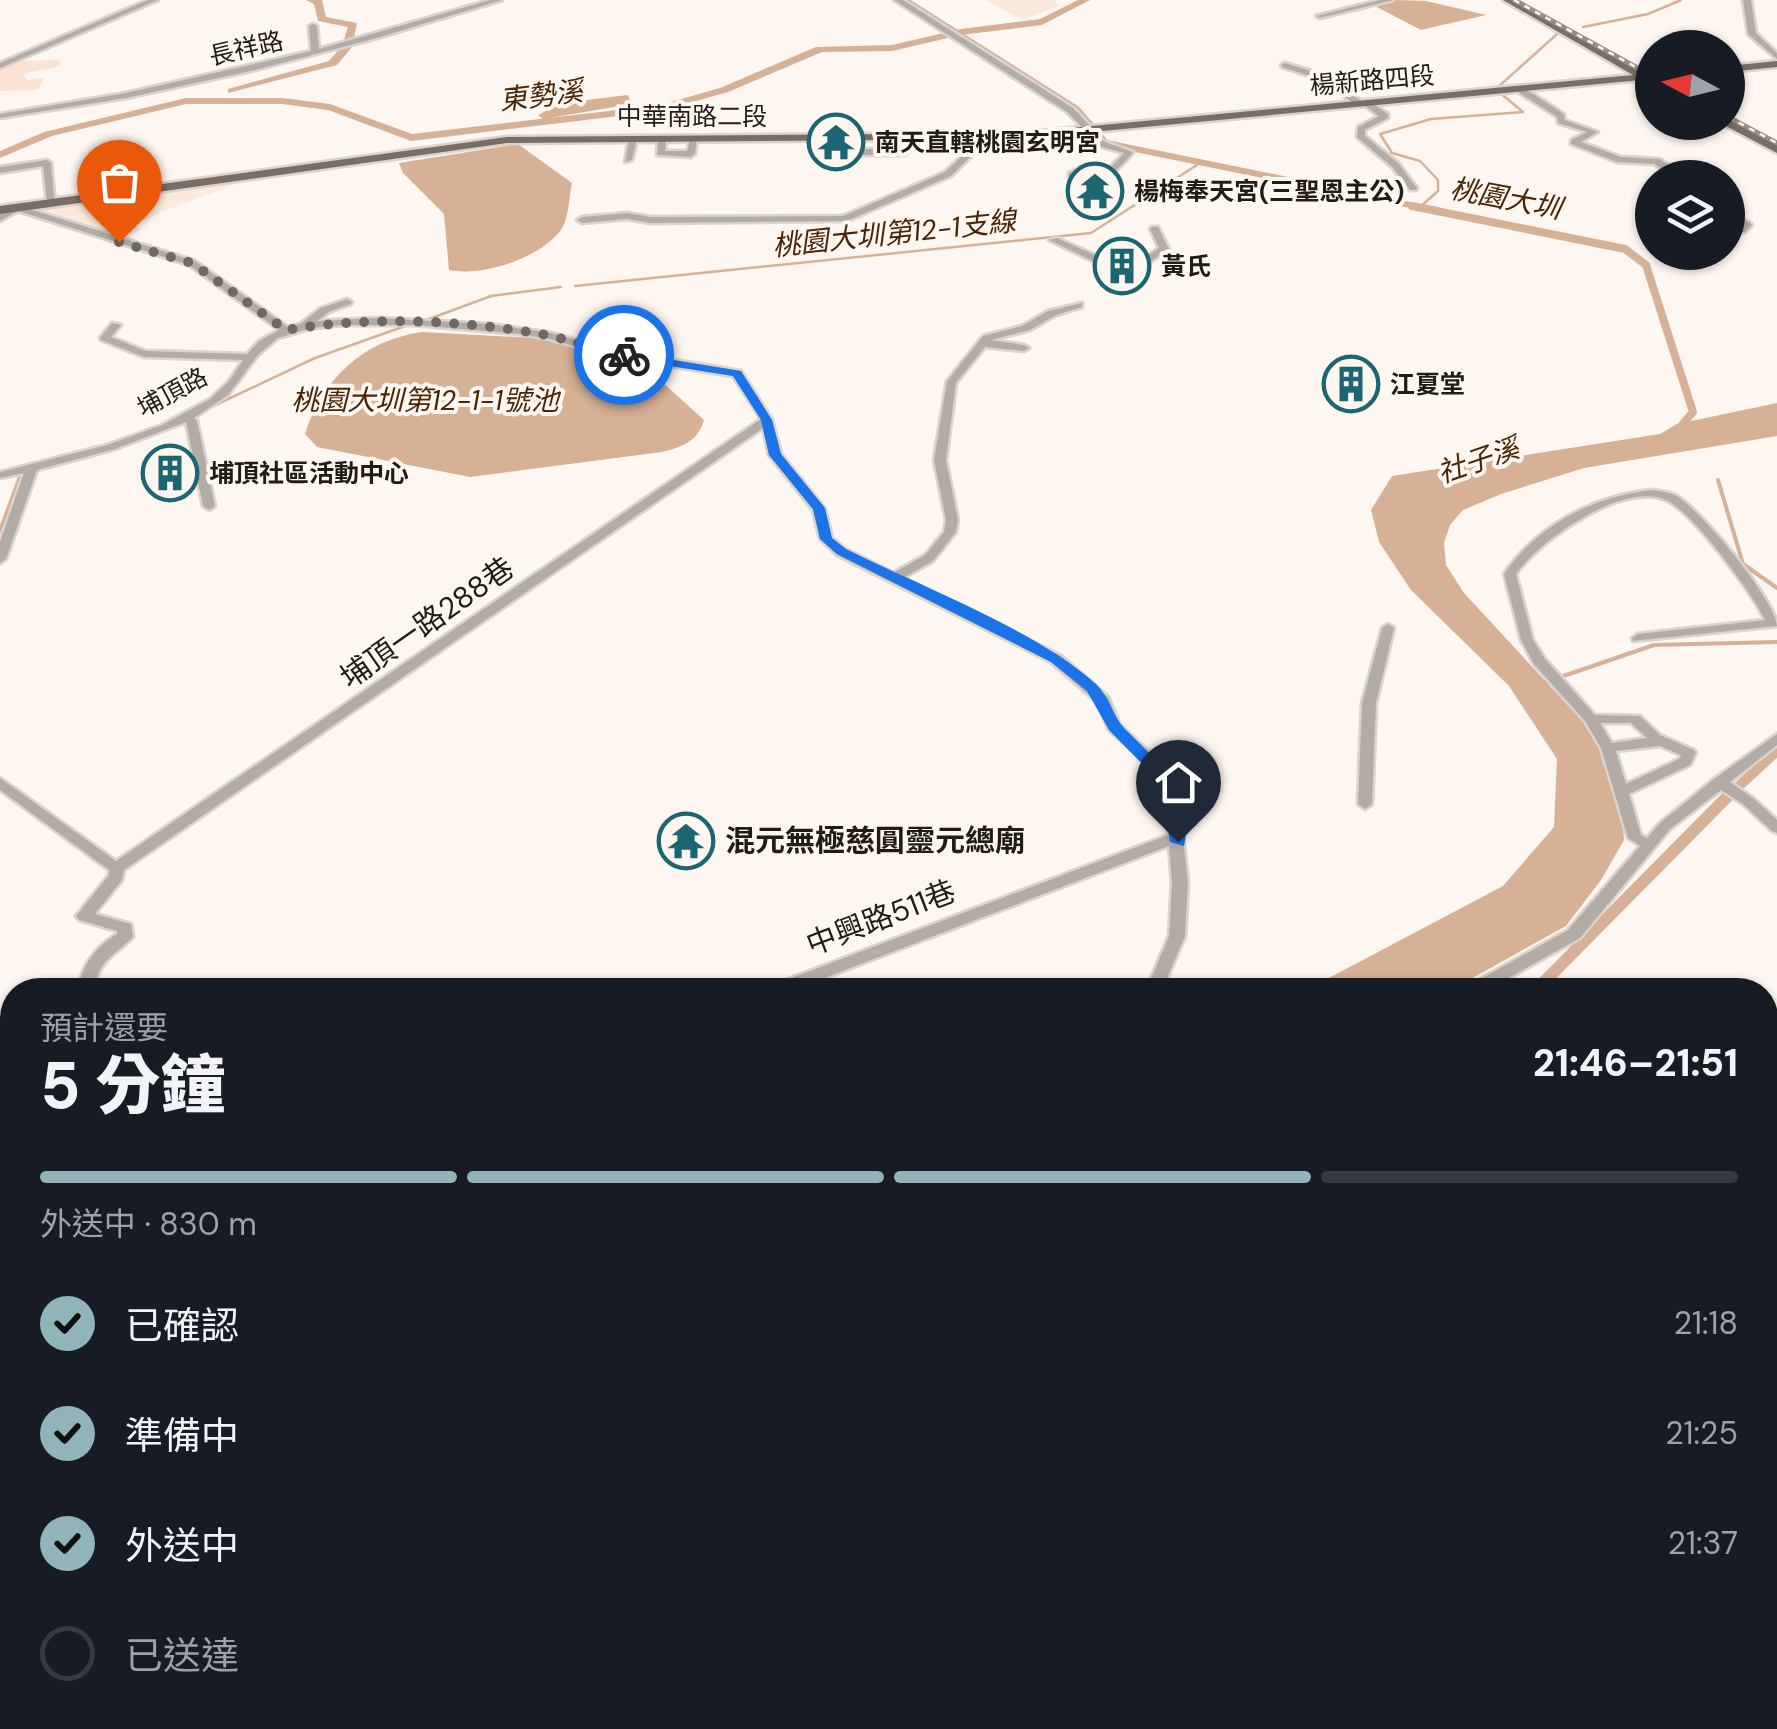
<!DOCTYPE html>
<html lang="zh-TW">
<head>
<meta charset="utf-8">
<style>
	body { margin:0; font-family:"DM Sans","Noto Sans TC",sans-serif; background:#20242c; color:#f1f3f6; height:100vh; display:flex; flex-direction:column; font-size:38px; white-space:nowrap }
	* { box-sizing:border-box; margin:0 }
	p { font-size:32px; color:#9ea1a6 }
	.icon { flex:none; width:55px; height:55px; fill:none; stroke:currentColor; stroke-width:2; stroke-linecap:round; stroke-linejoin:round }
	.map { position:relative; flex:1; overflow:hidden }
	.drawer { position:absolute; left:0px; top:978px; width:1778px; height:752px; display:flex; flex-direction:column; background:#171b24; border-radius:40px 40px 0 0; box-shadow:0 2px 8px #0004 }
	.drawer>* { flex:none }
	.needle { width:65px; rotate:277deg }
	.buttons { position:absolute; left:1635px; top:30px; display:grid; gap:20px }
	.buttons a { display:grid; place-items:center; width:110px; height:110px; border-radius:50%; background:#171b24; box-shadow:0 2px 8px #0004; font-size:50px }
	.pin { position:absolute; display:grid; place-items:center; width:85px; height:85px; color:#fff; margin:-102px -42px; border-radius:50% 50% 50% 0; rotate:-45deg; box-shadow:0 0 10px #0007 }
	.pin .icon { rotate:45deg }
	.courier { position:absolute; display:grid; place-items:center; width:100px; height:100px; margin:-50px; border:8px solid #1a73e8; border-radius:50%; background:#fff; color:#222; box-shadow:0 2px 12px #0007 }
	.headline em { font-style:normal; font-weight:800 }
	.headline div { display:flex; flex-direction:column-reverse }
	.headline { display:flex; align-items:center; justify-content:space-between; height:170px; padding:0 40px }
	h1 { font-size:65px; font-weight:800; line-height:75px }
	.bar { display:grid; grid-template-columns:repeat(4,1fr); gap:15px 10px; align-content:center; height:120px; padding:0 40px }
	.bar i { height:12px; border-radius:8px; background:#363941 }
	.bar .selected { background:#91b4ba }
	.bar p { grid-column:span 4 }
	ol { padding:0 40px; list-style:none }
	li { display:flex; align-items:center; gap:30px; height:110px }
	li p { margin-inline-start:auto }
	li .icon { padding:10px; border-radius:50%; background:#91b4ba; color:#111; stroke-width:4 }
	li:last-child { color:#9ea1a6 }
	li i { width:55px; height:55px; border:5px solid #363941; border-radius:50% }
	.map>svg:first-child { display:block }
	.built { fill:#fdeadc }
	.green { fill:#fde4d2 }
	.water { fill:#d7b196 }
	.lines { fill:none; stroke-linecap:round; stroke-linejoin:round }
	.stream-far1 { stroke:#d7b196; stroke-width:2.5 }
	.stream { stroke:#d7b196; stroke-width:4 }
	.canal-far4 { stroke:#d7b196; stroke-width:6 }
	.canal-far3 { stroke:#d7b196; stroke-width:8 }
	.canal-far2 { stroke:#d7b196; stroke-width:10 }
	.canal-far1 { stroke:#d7b196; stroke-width:12 }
	.canal { stroke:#d7b196; stroke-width:15 }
	.river { fill:#d7b196; fill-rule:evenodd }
	.minor-casing { stroke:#dbd3ce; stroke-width:5 }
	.major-casing { stroke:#dbd3ce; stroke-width:5 }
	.minor { fill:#b3aca6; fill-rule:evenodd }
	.major { fill:#7a6d64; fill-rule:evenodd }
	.rail-casing { stroke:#948d88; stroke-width:5 }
	.rail { stroke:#fef6f1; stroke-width:2.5; stroke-dasharray:6; stroke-linecap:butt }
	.route { fill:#1a73e8 }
	.done { stroke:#6f6863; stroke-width:10; stroke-dasharray:0 18 }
	.labels { text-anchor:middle; stroke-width:8; stroke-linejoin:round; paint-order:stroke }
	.far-street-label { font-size:25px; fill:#221c17; stroke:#fef6f1 }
	.far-poi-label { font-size:25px; font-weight:bold; fill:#221c17; stroke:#fef6f1; text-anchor:start }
	.far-water-label { font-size:28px; font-style:italic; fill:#492503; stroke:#fef6f1 }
	.street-label { font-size:30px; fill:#221c17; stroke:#fef6f1 }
	.poi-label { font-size:30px; font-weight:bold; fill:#221c17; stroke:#fef6f1; text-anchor:start }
</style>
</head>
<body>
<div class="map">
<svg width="1777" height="1729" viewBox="0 0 1777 1729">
	<rect width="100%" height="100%" fill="#fef6f1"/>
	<g class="built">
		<path d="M986 0H1053L1061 5 1022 20Z"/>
		<path d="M253 178 168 209 133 226 141 229 117 239 24 209Z"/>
	</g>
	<path class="green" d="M59 60 60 66 23 74 27 80 44 78 38 90 0 91V67L13 61Z"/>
	<g class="water">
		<path d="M1394 0 1426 1 1486 15 1421 30 1373 5Z"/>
		<path d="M628 95 632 104 543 119 538 115 561 103Z"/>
		<path d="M518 144 572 183C569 196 569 219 561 230 540 258 483 277 449 270L444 214 403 173 399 163Z"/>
		<path d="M422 332 554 339 611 365 667 368 661 381 704 420C698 441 683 447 662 452L470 477 317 447 305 434C322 379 364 340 422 332Z"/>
		<path d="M1777 403V436L1584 468 1501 494 1463 510 1450 525 1444 543 1446 565 1464 593 1599 739 1620 791 1624 840 1601 880 1566 926 1451 990H1306L1503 886 1554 827 1557 759 1509 686 1411 590 1379 542 1371 510 1392 476 1660 434 1677 424Z"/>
		<path d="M12 1552V1640L0 1647V1560Z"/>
	</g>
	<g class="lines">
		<g class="stream-far1">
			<path d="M1583 27 1648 14 1681 0"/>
			<path d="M1497 88 1557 34"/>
			<path d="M1420 207 1438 191V180L1420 161 1392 153 1380 134 1431 119 1523 112 1499 92"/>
			<path d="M575 286 1091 233 1197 165"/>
			<path d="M421 322 491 296 561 287"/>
			<path d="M205 410 315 358 408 325"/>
		</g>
		<g class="stream">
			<path d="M1718 480 1743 564 1777 588"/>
			<path d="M0 531 21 474 26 472"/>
			<path d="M1543 683 1654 645 1777 642"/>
		</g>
		<path class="canal-far4" d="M905 0 1077 109 1106 143 1425 208"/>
		<path class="canal-far3" d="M1412 206 1625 249 1646 265 1693 412 1674 434"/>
		<path class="canal-far2" d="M1727 797 1777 751"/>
		<path class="canal-far1" d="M1536 990 1730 794"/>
		<path class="canal" d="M1580 1718 1583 1729"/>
		<g class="river">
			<path d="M306 0H322L326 17 357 23 352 47 337 65 228 93V89L329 61 342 46 348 27 318 21 314 4Z"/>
			<path d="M1078 0H1090L1042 25 961 35 892 51 822 52 728 92 661 111 411 141 328 110 282 104H186L52 136 0 158V151L44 132 186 98H282L330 104 412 134 660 105 720 88 816 47 892 45 961 29 1040 19Z"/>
		</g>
		<g class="minor-casing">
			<g id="minor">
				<path d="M148 0H158L0 68V63Z"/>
				<path d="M490 0H502L377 38 251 71 126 98 0 118V114L126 93 311 51 309 26 313 24 317 26 319 49Z"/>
				<path d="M894 0H903L1073 108 1092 128 1091 132 1105 142 1133 152C1117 173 1096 190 1069 177V173L1086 165 1090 168 1079 175C1098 181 1112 167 1124 153L1099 146 1079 132 1078 130 1082 127 1067 112Z"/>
				<path d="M1380 0H1393L1320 18 1316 16Z"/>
				<path d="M1743 0H1751L1756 33 1777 53V59L1748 34Z"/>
				<path d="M1285 63 1324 75 1363 102 1369 101 1388 114V118L1365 130V136L1398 163 1417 188 1416 190H1410L1392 167 1357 137 1358 127 1379 116 1364 105 1358 106 1318 79 1282 67 1281 65Z"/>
				<path d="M1515 86H1521L1564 114 1565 120 1598 132 1581 142 1621 157 1659 159 1690 178H1679L1654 164 1617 162 1571 144V140L1587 132 1558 123 1557 117 1515 90Z"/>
				<path d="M984 135 991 137 951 176 847 221 650 223 627 219 582 223 577 220 582 217 627 213 651 217 843 216 945 172Z"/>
				<path d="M633 136 637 139 632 160 625 162 629 139Z"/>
				<path d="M662 136 666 139 665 151H687L690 139 697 137 695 154 691 157 657 155 658 139Z"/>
				<path d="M903 136 910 138 909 152 905 155H819L815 152 819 149H901Z"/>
				<path d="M47 160 51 163 55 204 47 202 43 166 0 173V167Z"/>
				<path d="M17 205 195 261 288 327 300 324 321 308 347 299 352 302 351 304 329 312 317 321 378 318 489 324 551 333 613 350 741 371 772 420 781 454 825 509 832 538 845 549 893 573 925 555 944 532 946 520 934 460 947 381 983 336 1022 326 1048 311 1082 303V307L1056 315 1030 330 991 340 1024 345 1029 348 1024 351 985 347 956 383 946 460 958 520 956 532 933 561 903 578 1061 656 1108 697 1120 725 1158 760 1179 802 1188 882 1185 936 1162 990H1146L1169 936 1172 882 1169 846 793 990H768L770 986 1168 835 1165 802 1145 762 1109 730 1097 702 1051 662 837 555 820 539 813 510 769 455 763 428 124 870 122 880 95 914 131 924 133 937C114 956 99 959 94 990H78C82 965 95 947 117 934V931L79 920 76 916 109 875V870L0 790V778L116 861 761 419 733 376 613 357 550 339 520 334 415 325H343L312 328 278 338 258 355 228 395 194 418 197 421 215 506 213 508 209 510 203 506 186 422 115 449 37 470 6 559 0 563V542L24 473 0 478V472L107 445 162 425 210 399 229 381 243 360 144 357 101 340 100 338 112 323 121 325 111 337 146 351 247 354 259 341 279 330 189 265 18 211 0 221V214Z"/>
				<path d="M1728 211 1750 223 1752 225 1745 232 1728 233V227L1741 226 1728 218Z"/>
				<path d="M1152 227H1158L1169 249 1129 276 1105 273 1101 265 1049 240 1057 238 1108 261 1112 268 1127 270 1159 248 1150 229Z"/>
				<path d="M1652 490C1659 491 1668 492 1675 495 1698 506 1777 602 1777 626L1633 641 1632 638 1638 634 1765 620C1752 593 1694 514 1668 501 1625 479 1540 540 1516 574L1533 640 1545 659 1595 715 1640 716 1660 735 1694 750 1696 753 1690 765 1629 794 1641 835 1647 838 1660 823 1714 779 1777 734V745L1730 782 1753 798 1777 820V833L1772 831 1743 804 1721 790 1670 829 1580 938 1487 990H1466L1468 986 1568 930 1640 846 1628 838 1601 748 1585 721 1534 664 1521 640 1504 574C1538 525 1593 496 1652 490ZM1600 723H1631L1647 738 1612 743ZM1660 746 1681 755 1679 759 1626 784 1616 751Z"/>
				<path d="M1388 624 1394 628 1376 703 1372 804 1365 809 1358 804 1362 703 1382 628Z"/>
				<path d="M12 1275V1291L0 1295V1279Z"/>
				<path d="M938 1718H978L985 1729H939Z"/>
			</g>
		</g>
		<g class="major-casing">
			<g id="major">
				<path d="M1503 0H1515L1646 73H1652V79L1017 139 507 143 0 214V206L507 137 1017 133 1633 75Z"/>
				<path d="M1777 61V67L1728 72V66Z"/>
				<path d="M1728 119 1777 145V153L1722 124Z"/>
			</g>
		</g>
		<use href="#minor" class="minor"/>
		<use href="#major" class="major"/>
		<g class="rail-casing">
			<g id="rail">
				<path d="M1514 0 1652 76"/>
				<path d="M1728 117 1777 143"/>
			</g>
		</g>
		<use href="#rail" class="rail"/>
	</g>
	<path class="route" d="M624 352 741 371 772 420 781 454 825 508 832 538 846 549C920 586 1036 630 1096 684 1110 697 1112 716 1125 729 1155 758 1196 798 1184 846L1170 842 1164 802 1154 776 1109 730 1087 691 1051 662 837 554 820 539 813 509 769 455 761 420 733 376 620 358Z"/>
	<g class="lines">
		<path class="done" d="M119 242 192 263 286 330C368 316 459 320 541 334 569 339 595 350 624 355"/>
	</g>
	<defs>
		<g id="temple-ring" transform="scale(2.875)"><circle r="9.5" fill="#fef6f1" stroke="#1b6670" stroke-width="1.5"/><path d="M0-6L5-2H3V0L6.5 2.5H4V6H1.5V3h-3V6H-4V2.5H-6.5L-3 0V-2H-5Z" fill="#1b6670"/></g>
		<g id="building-ring" transform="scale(2.875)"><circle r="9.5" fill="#fef6f1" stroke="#1b6670" stroke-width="1.5"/><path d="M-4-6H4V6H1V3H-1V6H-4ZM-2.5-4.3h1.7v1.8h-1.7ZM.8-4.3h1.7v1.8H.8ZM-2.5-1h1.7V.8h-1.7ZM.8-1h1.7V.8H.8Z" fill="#1b6670"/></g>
	</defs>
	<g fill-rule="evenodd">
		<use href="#temple-ring" x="836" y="142"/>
		<use href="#temple-ring" x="1095" y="191"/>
		<use href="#building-ring" x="1122" y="266"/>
		<use href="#building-ring" x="1351" y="384"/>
		<use href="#building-ring" x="170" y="473"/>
		<use href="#temple-ring" x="686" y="841"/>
	</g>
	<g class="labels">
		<g class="far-street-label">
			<text transform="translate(246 48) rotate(-13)" y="9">長祥路</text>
			<text transform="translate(1372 80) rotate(-5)" y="9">楊新路四段</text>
			<text x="692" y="125">中華南路二段</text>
			<text transform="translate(172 392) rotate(-28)" y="9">埔頂路</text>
		</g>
		<g class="far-poi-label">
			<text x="875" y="151">南天直轄桃園玄明宮</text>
			<text x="1134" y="200">楊梅奉天宮(三聖恩主公)</text>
			<text x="1161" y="275">黃氏</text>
			<text x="1390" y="393">江夏堂</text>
			<text x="209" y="482">埔頂社區活動中心</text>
		</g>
		<g class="far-water-label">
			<text transform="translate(541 95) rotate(-7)" y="10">東勢溪</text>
			<text transform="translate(1506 198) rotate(11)" y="10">桃園大圳</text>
			<text transform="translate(894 233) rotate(-6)" y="10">桃園大圳第12-1支線</text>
			<text x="425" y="410">桃園大圳第12-1-1號池</text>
			<text transform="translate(1478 460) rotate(-19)" y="10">社子溪</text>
		</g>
		<g class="street-label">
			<text transform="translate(427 623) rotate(-35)" y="10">埔頂一路288巷</text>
			<text transform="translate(881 918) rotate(-21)" y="10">中興路511巷</text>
		</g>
		<g class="poi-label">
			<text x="725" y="851">混元無極慈圓靈元總廟</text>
		</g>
	</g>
</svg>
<div class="buttons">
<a><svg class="needle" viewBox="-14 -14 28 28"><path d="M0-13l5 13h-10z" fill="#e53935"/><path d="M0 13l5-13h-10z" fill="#9ea1a6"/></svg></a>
<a><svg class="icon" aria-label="layers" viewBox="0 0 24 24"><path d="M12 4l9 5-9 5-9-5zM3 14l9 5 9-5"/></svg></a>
</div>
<div class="pin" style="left:119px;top:242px;background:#ea580c"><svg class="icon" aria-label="bag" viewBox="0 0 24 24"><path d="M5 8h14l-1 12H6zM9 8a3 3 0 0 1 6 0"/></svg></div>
<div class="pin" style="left:1178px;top:842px;background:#1f2937"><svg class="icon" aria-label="home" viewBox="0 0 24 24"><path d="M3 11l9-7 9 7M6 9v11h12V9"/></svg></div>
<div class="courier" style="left:624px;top:355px"><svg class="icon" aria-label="bike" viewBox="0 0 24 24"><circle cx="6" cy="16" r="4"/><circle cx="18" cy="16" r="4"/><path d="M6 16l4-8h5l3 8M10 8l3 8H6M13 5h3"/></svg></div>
<section class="drawer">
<div class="headline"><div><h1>5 分鐘</h1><p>預計還要</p></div><em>21:46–21:51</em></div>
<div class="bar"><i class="selected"></i><i class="selected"></i><i class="selected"></i><i></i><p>外送中 · 830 m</p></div>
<ol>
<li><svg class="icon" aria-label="check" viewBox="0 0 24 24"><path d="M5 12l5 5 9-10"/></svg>已確認<p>21:18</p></li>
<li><svg class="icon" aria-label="check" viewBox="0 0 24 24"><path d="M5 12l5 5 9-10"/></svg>準備中<p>21:25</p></li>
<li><svg class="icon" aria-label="check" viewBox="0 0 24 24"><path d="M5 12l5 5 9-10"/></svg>外送中<p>21:37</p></li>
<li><i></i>已送達</li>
</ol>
</section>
</div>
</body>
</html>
